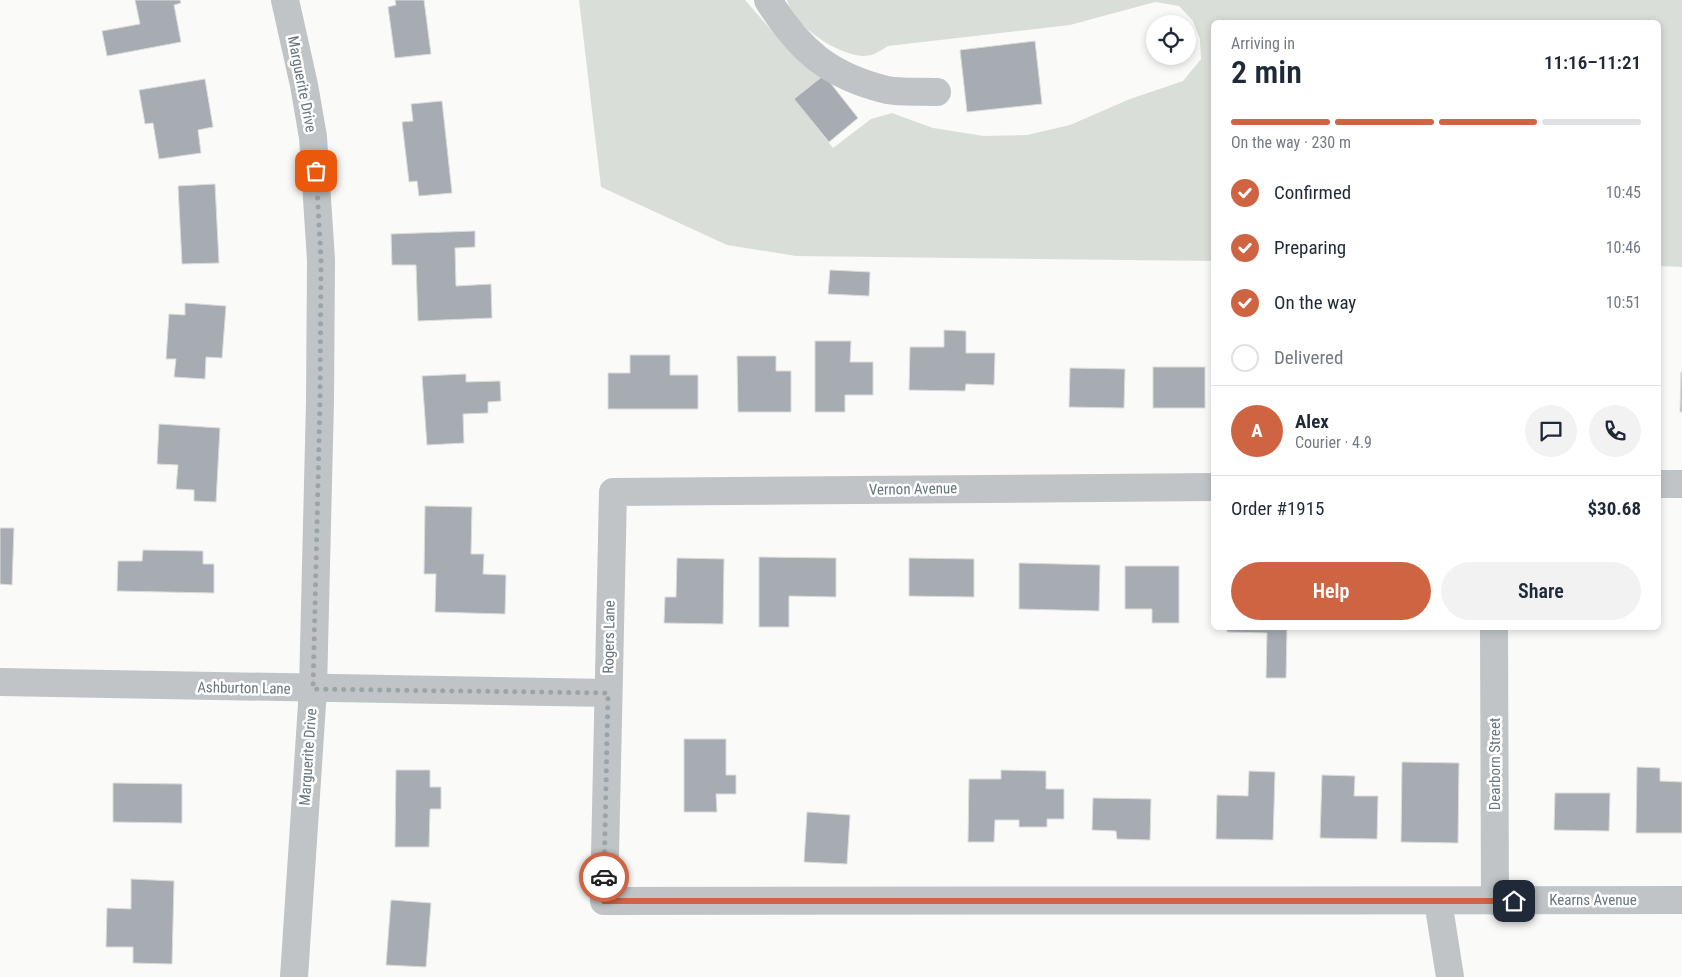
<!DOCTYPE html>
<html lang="en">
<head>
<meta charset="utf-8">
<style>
	body { margin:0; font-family:"Roboto Condensed",sans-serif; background:#f2f2f3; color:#1f2937; height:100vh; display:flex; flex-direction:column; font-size:19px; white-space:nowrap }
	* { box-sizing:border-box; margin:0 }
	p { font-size:16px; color:#747a83 }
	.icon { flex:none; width:28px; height:28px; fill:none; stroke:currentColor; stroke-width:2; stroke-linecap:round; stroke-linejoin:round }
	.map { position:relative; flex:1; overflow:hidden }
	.side { position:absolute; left:1211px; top:20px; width:450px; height:610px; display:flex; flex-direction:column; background:#fff; border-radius:8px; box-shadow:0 2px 8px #0003 }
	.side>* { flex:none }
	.fabs { position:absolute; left:1146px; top:15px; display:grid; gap:10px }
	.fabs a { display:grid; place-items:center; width:50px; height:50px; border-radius:50%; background:#fff; box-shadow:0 2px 8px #0003; font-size:25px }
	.pin { position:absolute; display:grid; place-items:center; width:42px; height:42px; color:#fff; margin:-21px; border-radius:10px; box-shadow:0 2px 8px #0006 }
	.courier { position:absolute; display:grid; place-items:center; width:50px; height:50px; margin:-25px; border:4px solid #cf6443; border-radius:50%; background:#fff; color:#222; box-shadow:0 1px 6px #0007 }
	.summary em { font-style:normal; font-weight:600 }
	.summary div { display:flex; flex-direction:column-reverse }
	.summary { display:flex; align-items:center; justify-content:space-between; height:85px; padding:0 20px }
	h1 { font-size:32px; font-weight:600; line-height:38px }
	.bar { display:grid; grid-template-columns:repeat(4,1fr); gap:8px 5px; align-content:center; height:60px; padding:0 20px }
	.bar i { height:6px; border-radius:4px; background:#e0e1e3 }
	.bar .current { background:#cf6443 }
	.bar p { grid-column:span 4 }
	.line { display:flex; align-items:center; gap:12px; padding:0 20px; border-top:1px solid #e0e1e3 }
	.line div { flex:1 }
	.round { display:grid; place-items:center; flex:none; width:52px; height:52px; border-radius:26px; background:#f2f2f3 }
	ol { padding:0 20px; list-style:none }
	li { display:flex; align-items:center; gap:15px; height:55px }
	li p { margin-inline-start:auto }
	li .icon { padding:5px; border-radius:50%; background:#cf6443; color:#fff; stroke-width:4 }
	li:last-child { color:#747a83 }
	li i { width:28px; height:28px; border:2px solid #e0e1e3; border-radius:50% }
	.cta { display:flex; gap:10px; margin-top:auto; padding:10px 20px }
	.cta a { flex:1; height:58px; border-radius:30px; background:#cf6443; color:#fff; font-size:20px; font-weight:600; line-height:58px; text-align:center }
	.cta a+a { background:#f2f2f3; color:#1f2937 }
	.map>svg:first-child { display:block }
	.green { fill:#daded8 }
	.building { fill:#a6acb2; stroke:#dcdcda }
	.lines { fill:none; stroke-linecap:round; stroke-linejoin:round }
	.minor { stroke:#c0c4c7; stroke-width:28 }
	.done { stroke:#9ba4a9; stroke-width:5; stroke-dasharray:0 9 }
	.route { stroke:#cf6443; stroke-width:6 }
	.labels { text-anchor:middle; stroke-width:5; stroke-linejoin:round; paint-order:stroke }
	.street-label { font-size:15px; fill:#68757f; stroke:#fff }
</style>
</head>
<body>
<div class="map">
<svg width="1682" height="977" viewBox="0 0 1682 977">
	<rect width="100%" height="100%" fill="#fafaf8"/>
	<path class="green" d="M579 0H745L773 32 824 75 795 99 833 148 871 119 892 113 933 128 984 136 1027 135 1070 125 1130 99 1183 81 1201 59 1200 39 1193 21 1179 6 1155 2 1070 25 888 46C880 51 873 56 863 56 837 55 793 25 787 0H1682V267L1659 266V22H1214V261L796 256 727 245 601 187Z"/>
	<g class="building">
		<path d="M135 0H180L181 3 174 5 181 42 107 56 102 31 140 24Z"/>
		<path d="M395 0H424L431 54 395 58 388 7 396 5Z"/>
		<path d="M1035 41 1042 104 967 112 960 50Z"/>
		<path d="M824 75 858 118 829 142 794 99Z"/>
		<path d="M205 79 213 127 198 130 201 153 159 159 153 123 145 124 139 90Z"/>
		<path d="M442 101 452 193 419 196 417 181 409 182 402 122 413 121 411 104Z"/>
		<path d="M215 184 219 263 182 264 178 186Z"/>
		<path d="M475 231V247L455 248 456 286 491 284 492 318 418 321 416 265H392L391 234Z"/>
		<path d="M830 270 870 272 869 296 828 294Z"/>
		<path d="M185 303 226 306 222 358 206 357 205 379 174 377 176 359H166L169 314 185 315Z"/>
		<path d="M944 330 966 331V353H995L994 385 966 384 965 391 909 390 910 347H944Z"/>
		<path d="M815 341H851L850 362H873V395H845V412H815Z"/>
		<path d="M630 355H670V375H698V409H608V373H630Z"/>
		<path d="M737 356H776V371H791V412H738Z"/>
		<rect x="1153" y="367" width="52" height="41"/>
		<path d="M1070 368 1125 369 1124 408 1069 407Z"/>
		<path d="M1681 372H1682V412H1680Z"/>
		<path d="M466 374V382L500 381 501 401 488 402V413L463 414 464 443 427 445 422 376Z"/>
		<path d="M159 424 220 428 216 502 194 501V490L176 489 178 465 157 464Z"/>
		<path d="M425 506 472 507 471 554H484L483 574 506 575 505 614 435 612 436 574H424Z"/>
		<path d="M0 528H14L12 585 0 584Z"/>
		<path d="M143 550 203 551V564H214V593L117 591 118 561H142Z"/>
		<path d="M759 557 836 558V597L789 596V627H759Z"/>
		<path d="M677 558 724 559 723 624 664 623 665 597H676Z"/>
		<path d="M909 558 974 559V597L909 596Z"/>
		<path d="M1019 563 1100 565 1099 611 1019 609Z"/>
		<path d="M1125 566H1179V623H1152V609H1125Z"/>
		<path d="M1227 628H1287L1286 678H1266L1267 633 1227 632Z"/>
		<path d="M684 739H726V775H736V794H716L717 812H684Z"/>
		<path d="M1402 762 1459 763 1458 843 1401 842Z"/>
		<path d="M1637 767 1660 768V781L1682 782V833H1636Z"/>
		<path d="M396 770H430V787H441V809H430L429 847H395Z"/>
		<path d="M1001 770 1046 771V789H1064V819H1047V827H1019V820H995L994 842H968L969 779H1001Z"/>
		<path d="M1249 771 1275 772 1273 840 1216 839 1217 795 1248 796Z"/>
		<path d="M1322 775 1355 776 1354 796H1378L1377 839 1320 838Z"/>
		<path d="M113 783 182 784V823L113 822Z"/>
		<path d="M1555 793H1610L1609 831 1554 830Z"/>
		<path d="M1093 798 1151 799 1150 840 1117 839 1116 831 1092 830Z"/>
		<path d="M807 812 850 815 847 864 804 862Z"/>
		<path d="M131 879 174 881 172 964 133 963V947H106L107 908 131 909Z"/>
		<path d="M391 900 431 903 426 967 386 965Z"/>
	</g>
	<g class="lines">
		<g class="minor">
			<path d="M285 0 304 85 313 137 321 260 320 401 313 689 294 977"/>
			<path d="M768 0C799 50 829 76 887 90 903 93 921 91 937 92"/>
			<path d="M1659 484H1682"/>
			<path d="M1214 487 613 492 604 901 1682 900"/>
			<path d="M1494 628 1495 901"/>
			<path d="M0 682 608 693"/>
			<path d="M1438 901 1450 977"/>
		</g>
	</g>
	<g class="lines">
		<path class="done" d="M316 171 321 260 320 401 313 689 608 693 604 877"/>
		<path class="route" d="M604 877V901H1514"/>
	</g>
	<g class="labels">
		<g class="street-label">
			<text transform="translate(302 84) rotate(79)" y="5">Marguerite Drive</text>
			<text transform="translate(913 489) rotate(-1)" y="5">Vernon Avenue</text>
			<text transform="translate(609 637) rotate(-89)" y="5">Rogers Lane</text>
			<text transform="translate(244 688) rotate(1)" y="5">Ashburton Lane</text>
			<text transform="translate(308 757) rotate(-86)" y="5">Marguerite Drive</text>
			<text transform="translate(1495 764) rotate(-90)" y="5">Dearborn Street</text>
			<text x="1593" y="905">Kearns Avenue</text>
		</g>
	</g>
</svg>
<div class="fabs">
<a><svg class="icon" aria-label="locate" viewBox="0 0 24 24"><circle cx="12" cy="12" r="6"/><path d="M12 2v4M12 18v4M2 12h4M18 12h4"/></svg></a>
</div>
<div class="pin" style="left:316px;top:171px;background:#ea580c"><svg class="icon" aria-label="bag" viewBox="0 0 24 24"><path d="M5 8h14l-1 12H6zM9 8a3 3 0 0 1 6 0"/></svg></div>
<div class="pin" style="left:1514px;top:901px;background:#1f2937"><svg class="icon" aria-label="home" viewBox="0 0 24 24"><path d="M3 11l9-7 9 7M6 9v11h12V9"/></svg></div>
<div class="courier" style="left:604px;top:877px"><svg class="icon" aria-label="car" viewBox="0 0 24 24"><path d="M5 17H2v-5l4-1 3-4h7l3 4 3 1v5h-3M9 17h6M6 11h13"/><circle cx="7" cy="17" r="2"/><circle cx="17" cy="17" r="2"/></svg></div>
<section class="side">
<div class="summary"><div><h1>2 min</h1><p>Arriving in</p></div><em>11:16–11:21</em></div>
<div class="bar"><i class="current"></i><i class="current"></i><i class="current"></i><i></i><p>On the way · 230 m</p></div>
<ol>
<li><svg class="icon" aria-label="check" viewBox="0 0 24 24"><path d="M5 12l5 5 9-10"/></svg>Confirmed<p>10:45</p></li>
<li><svg class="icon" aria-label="check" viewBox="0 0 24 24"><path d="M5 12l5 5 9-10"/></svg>Preparing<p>10:46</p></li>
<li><svg class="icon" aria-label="check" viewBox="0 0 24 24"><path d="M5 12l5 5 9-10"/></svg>On the way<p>10:51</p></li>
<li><i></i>Delivered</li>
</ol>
<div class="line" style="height:90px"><b class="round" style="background:#cf6443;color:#fff">A</b><div><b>Alex</b><p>Courier · 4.9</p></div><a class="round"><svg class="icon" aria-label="chat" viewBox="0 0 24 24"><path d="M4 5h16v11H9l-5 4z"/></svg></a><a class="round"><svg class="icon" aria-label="phone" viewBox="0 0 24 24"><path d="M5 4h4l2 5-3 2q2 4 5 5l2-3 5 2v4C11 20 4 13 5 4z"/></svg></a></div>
<div class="line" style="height:65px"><div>Order #1915</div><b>$30.68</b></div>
<div class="cta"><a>Help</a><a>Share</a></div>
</section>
</div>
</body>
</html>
